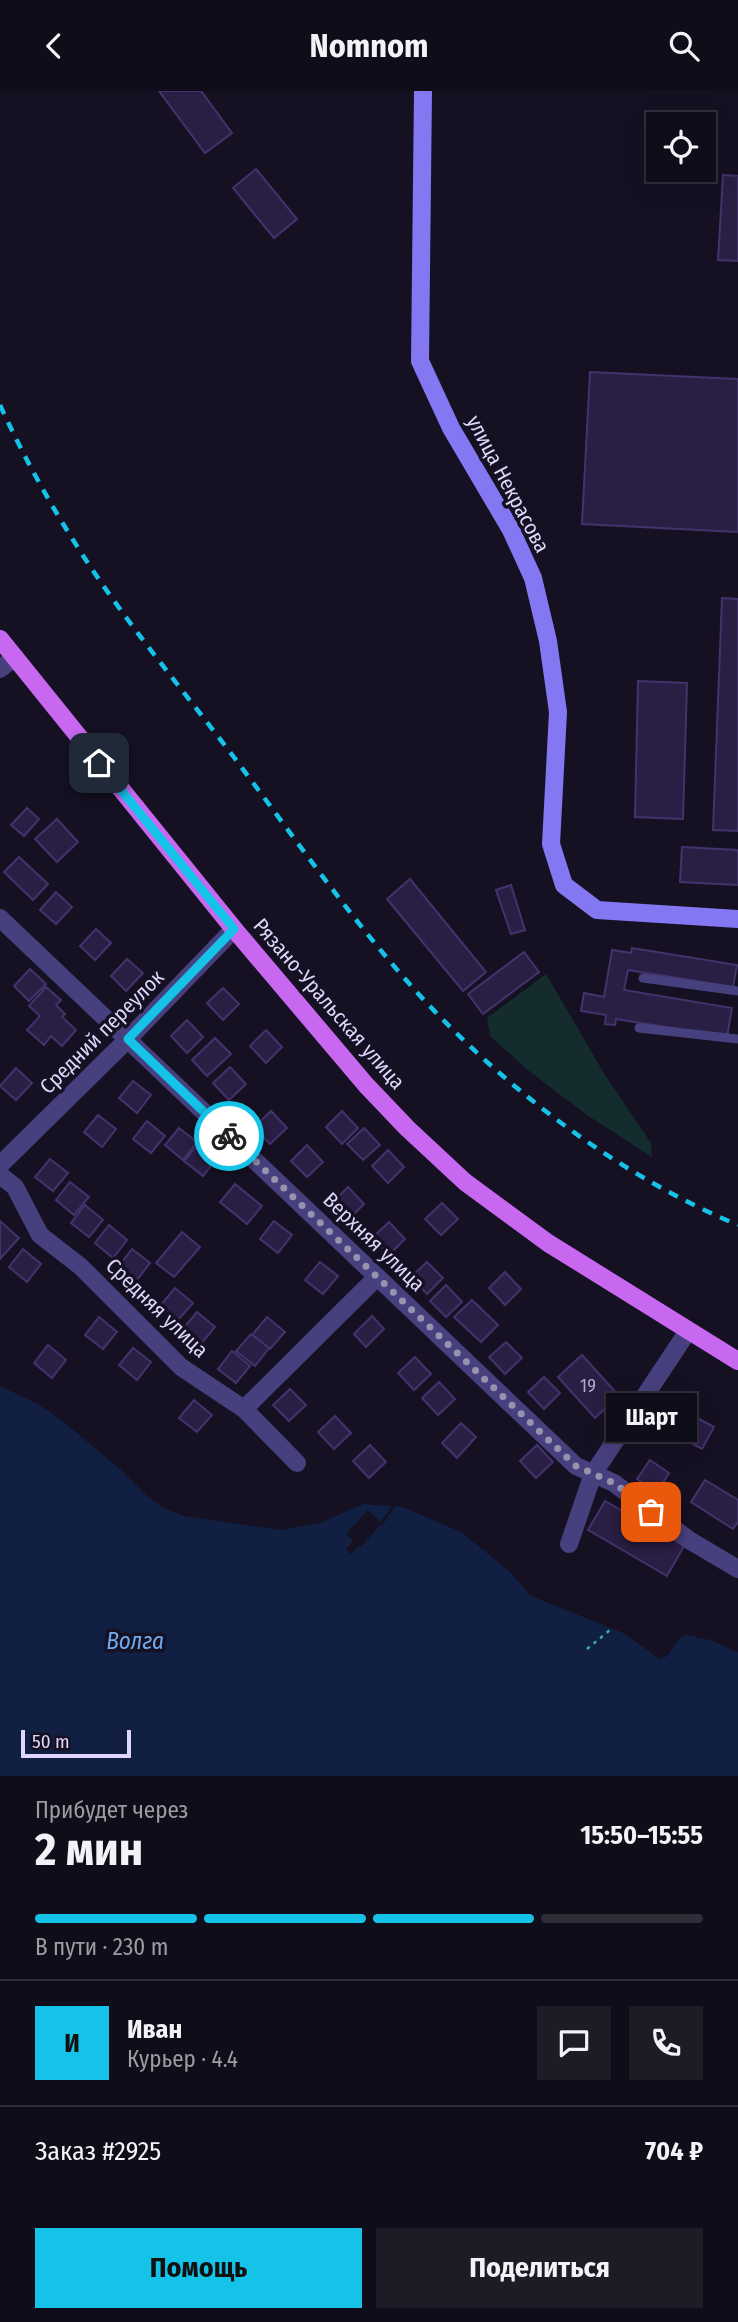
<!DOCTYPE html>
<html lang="ru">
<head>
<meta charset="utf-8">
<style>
	body { margin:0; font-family:"Fira Sans Condensed",sans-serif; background:#1e1b27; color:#f1f3f6; height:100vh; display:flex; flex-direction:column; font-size:26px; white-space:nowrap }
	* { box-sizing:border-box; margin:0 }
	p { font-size:23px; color:#9c9ca2 }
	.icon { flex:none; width:38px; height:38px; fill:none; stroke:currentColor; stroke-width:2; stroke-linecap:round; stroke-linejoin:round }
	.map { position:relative; height:1685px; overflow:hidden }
	.details { display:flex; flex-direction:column; background:#100d1a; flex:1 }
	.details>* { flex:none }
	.buttons { position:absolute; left:646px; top:21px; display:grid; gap:14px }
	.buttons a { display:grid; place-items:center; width:70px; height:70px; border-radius:0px; background:#100d1a; box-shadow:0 7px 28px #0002,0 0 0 2px #302d39; font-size:35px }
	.scale { position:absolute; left:21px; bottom:18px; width:110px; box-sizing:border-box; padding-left:7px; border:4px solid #ded7fb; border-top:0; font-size:19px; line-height:24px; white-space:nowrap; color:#ded7fb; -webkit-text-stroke:5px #151123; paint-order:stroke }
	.pin { position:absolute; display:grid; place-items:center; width:60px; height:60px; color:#fff; margin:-30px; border-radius:14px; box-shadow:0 4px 10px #0006 }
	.courier { position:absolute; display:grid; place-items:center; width:70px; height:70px; margin:-35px; border:5px solid #16c3e8; border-radius:50%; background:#fff; color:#222; box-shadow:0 2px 9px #0007 }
	.bubble { position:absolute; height:49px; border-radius:0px; background:#100d1a; box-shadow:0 7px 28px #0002,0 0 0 2px #302d39; font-size:23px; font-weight:700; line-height:49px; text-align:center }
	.overview em { font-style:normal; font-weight:700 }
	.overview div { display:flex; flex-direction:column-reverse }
	.overview { display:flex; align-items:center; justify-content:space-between; height:119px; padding:0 35px }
	h1 { font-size:46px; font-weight:700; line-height:52px }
	.bar { display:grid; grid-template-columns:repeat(4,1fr); gap:10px 7px; align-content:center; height:84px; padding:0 35px }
	.bar i { height:9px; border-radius:5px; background:#302d39 }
	.bar .on { background:#16c3e8 }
	.bar p { grid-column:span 4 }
	.line { display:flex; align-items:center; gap:18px; padding:0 35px; border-top:2px solid #302d39 }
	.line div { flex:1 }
	.round { display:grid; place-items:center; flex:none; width:74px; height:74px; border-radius:0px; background:#1e1b27 }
	.primary-button { display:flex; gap:14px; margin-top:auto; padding:14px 35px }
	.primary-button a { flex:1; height:80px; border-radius:0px; background:#16c3e8; color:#111; font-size:28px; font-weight:700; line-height:80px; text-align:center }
	.primary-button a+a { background:#1e1b27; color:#f1f3f6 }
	header { display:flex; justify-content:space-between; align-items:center; height:91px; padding:0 35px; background:#100d1a; font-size:32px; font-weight:700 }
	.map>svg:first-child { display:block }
	.green { fill:#142c2d }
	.water { fill:#111f42 }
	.pier { fill:#151123 }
	.building { fill:#291e43; stroke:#43336c; stroke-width:2 }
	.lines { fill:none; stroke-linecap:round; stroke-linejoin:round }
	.path { stroke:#3aaaac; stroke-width:2.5; stroke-dasharray:3.5 5; stroke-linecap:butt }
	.lane { stroke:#47407e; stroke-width:9 }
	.street { stroke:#47407e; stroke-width:18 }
	.secondary { stroke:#8377f2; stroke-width:18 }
	.primary { stroke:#c868f1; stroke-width:18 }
	.rail { stroke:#16c3e8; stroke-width:4.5; stroke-dasharray:10 9; stroke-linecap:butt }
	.done { stroke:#9892af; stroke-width:7; stroke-dasharray:0 12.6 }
	.route { stroke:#16c3e8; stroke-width:9 }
	.labels { text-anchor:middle; stroke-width:7; stroke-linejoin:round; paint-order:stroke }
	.number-label { font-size:18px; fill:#b1a9cd }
	.street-label { font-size:21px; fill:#ded7fb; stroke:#151123 }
	.water-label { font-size:23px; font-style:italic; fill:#6fabf1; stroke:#151123 }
</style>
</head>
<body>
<header><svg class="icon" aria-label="back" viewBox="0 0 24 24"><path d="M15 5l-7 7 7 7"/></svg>Nomnom<svg class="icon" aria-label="search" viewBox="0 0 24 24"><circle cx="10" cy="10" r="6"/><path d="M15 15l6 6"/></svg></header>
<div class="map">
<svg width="738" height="1685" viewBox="0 0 738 1685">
	<rect width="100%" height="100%" fill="#151123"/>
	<path class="green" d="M546 883 605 984 651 1052 652 1066 587 1024 529 980 490 945 487 927Z"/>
	<path class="water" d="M0 1295 40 1314 65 1332 120 1378 148 1406 165 1418 184 1425 281 1439 320 1432 363 1413 403 1416 461 1441 509 1480 531 1505 623 1542 660 1568C673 1566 673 1548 686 1544L710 1549 738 1561V1685H0Z"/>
	<path class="pier" d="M392 1415H395L382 1435 380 1434 361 1456 358 1455 351 1463 346 1458 353 1450 346 1443 368 1419 381 1431Z"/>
	<g class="building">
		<path d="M159 0H201L232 42 205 62Z"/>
		<path d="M256 78 297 128 274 147 233 97Z"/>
		<path d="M723 84 738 85V170L718 169Z"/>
		<path d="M590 281 738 288V441L582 433Z"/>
		<path d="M722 507 738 508V740L713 739Z"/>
		<path d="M638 590 687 592 683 728 635 726Z"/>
		<path d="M27 717 39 728 24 745 11 734Z"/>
		<path d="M57 728 78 751 57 771 35 748Z"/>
		<path d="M682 756 738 759V794L680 791Z"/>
		<path d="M19 766 48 793 33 809 4 781Z"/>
		<path d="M410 788 486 881 463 900 387 808Z"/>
		<path d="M511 794 525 839 511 843 496 799Z"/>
		<path d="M56 801 72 816 56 833 40 819Z"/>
		<path d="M96 838 111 852 95 869 80 855Z"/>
		<path d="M632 857 737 874 733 896 628 879 624 899 732 917 727 946 616 928 615 934 605 933 606 924 581 920 584 902 604 906 612 859 631 862Z"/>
		<path d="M524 861 539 881 483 923 468 903Z"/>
		<path d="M127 868 143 882 126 900 111 885Z"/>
		<path d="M30 878 46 893 29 910 14 895Z"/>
		<path d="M46 896 61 909 56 914 65 923 62 926 76 939 62 955 51 945 44 954 27 939 40 925 29 915Z"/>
		<path d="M223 897 239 913 223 929 207 912Z"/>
		<path d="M187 929 203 946 187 962 171 945Z"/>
		<path d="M266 939 282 956 266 972 250 955Z"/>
		<path d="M215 947 231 963 207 985 192 969Z"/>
		<path d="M230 976 246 993 229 1009 213 992Z"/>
		<path d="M16 977 32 992 16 1009 0 995Z"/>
		<path d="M133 990 151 1004 137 1022 119 1007Z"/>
		<path d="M271 1020 287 1037 270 1053 254 1036Z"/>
		<path d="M342 1020 358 1037 342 1053 326 1036Z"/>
		<path d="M98 1024 116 1038 102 1056 84 1041Z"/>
		<path d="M147 1030 165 1045 151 1062 133 1048Z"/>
		<path d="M179 1037 197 1051 183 1069 165 1054Z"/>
		<path d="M364 1037 380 1054 363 1069 347 1053Z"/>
		<path d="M199 1052 217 1067 203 1085 184 1070Z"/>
		<path d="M307 1054 323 1071 307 1086 291 1070Z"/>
		<path d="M388 1059 404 1076 388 1092 372 1075Z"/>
		<path d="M50 1068 68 1082 53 1100 35 1086Z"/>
		<path d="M70 1091 89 1106 74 1124 56 1109Z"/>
		<path d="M235 1093 262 1115 247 1133 220 1111Z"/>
		<path d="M348 1096 364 1113 348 1129 332 1112Z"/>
		<path d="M442 1112 458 1128 441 1144 425 1128Z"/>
		<path d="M85 1114 103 1129 89 1146 71 1132Z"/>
		<path d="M0 1130 19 1147 0 1168Z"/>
		<path d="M274 1130 292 1144 278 1162 260 1148Z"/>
		<path d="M389 1131 405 1148 389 1164 372 1147Z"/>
		<path d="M109 1134 127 1149 113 1167 95 1152Z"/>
		<path d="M182 1141 200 1156 174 1186 156 1172Z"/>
		<path d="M23 1158 41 1173 27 1191 9 1176Z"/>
		<path d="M132 1158 150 1172 136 1190 118 1176Z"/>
		<path d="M320 1171 338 1185 323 1203 305 1189Z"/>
		<path d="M427 1171 443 1187 427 1203 411 1186Z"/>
		<path d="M505 1181 521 1198 505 1214 489 1197Z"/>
		<path d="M446 1194 462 1211 446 1226 430 1210Z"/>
		<path d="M175 1197 193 1212 178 1229 160 1215Z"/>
		<path d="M472 1209 498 1234 481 1251 454 1226Z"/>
		<path d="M197 1221 215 1236 200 1254 182 1239Z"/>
		<path d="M372 1225 384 1238 366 1256 354 1243Z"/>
		<path d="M99 1226 117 1241 103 1258 85 1244Z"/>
		<path d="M267 1226 285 1241 270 1258 252 1244Z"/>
		<path d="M251 1243 269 1257 255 1275 236 1260Z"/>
		<path d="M506 1251 522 1267 505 1283 489 1266Z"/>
		<path d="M48 1254 66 1269 52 1287 34 1272Z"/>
		<path d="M133 1257 151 1271 137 1289 119 1274Z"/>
		<path d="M232 1260 250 1275 236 1292 218 1278Z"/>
		<path d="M582 1264 619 1305 595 1327 558 1286Z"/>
		<path d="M415 1266 431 1283 414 1299 398 1282Z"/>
		<path d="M544 1286 560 1302 544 1318 528 1301Z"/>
		<path d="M439 1291 455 1308 438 1324 422 1307Z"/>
		<path d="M290 1298 306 1314 289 1330 273 1314Z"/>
		<path d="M194 1309 212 1324 197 1341 179 1327Z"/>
		<path d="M684 1320 714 1336 702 1358 672 1342Z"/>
		<path d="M335 1325 351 1342 334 1358 318 1341Z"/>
		<path d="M461 1332 476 1346 457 1367 442 1352Z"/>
		<path d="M370 1354 386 1371 369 1387 353 1370Z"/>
		<path d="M537 1354 553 1371 536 1387 520 1370Z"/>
		<path d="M650 1369 669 1382 657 1401 637 1388Z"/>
		<path d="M705 1389 738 1409V1431L733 1438 691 1411Z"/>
		<path d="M605 1410 684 1455 667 1485 588 1439Z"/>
	</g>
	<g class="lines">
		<path class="path" d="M587 1558 610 1539"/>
		<g class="lane">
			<path d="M643 887 738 900"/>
			<path d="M639 937 738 948"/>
		</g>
		<g class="street">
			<path d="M0 578 15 566"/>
			<path d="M0 827 576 1375 614 1392 689 1449 738 1478"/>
			<path d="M0 1074 128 948 234 838"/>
			<path d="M0 1084 15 1096 40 1144 80 1175 181 1276 244 1318 297 1372"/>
			<path d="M244 1318 377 1186"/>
			<path d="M569 1453 593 1383 688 1240"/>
		</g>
		<path class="secondary" d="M423 0 420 270 451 337 511 439 533 487 548 550 558 621 551 753 564 794 597 819 738 828"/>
		<path class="primary" d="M0 548 234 838 366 994 407 1037 465 1091 548 1152 738 1270"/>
		<path class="rail" d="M0 314C22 362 47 408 75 452 122 527 180 595 233 665 295 747 354 833 424 909 511 1002 620 1085 738 1134"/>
	</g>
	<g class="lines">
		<path class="done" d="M229 1045 576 1375 614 1392 651 1421"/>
		<path class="route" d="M99 672 234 838 128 948 229 1045"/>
	</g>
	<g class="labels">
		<g class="number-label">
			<text x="588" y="1301">19</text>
		</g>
		<g class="street-label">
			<text transform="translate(508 393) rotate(62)" y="7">улица Некрасова</text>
			<text transform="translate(329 913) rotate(49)" y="7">Рязано-Уральская улица</text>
			<text transform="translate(102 941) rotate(-45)" y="7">Средний переулок</text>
			<text transform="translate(374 1151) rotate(44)" y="7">Верхняя улица</text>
			<text transform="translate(157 1217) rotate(44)" y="7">Средняя улица</text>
		</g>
		<g class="water-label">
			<text x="135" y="1558">Волга</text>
		</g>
	</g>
</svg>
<div class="buttons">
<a><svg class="icon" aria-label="locate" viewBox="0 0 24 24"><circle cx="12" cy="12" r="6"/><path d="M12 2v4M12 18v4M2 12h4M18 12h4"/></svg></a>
</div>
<div class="scale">50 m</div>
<div class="pin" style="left:651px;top:1421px;background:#ea580c"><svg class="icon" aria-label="bag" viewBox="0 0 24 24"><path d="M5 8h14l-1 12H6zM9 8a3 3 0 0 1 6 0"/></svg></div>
<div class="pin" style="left:99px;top:672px;background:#1f2937"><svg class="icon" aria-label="home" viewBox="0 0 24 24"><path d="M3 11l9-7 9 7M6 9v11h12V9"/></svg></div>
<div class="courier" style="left:229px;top:1045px"><svg class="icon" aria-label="bike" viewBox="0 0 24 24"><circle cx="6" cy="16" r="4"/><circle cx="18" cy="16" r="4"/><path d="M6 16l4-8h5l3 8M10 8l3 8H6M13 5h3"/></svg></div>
<div class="bubble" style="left:606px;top:1302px;width:91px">Шарт</div>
</div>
<section class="details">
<div class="overview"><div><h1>2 мин</h1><p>Прибудет через</p></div><em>15:50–15:55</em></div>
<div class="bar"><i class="on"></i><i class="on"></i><i class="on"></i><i></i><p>В пути · 230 m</p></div>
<div class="line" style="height:126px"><b class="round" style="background:#16c3e8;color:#111">И</b><div><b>Иван</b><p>Курьер · 4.4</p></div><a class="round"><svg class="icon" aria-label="chat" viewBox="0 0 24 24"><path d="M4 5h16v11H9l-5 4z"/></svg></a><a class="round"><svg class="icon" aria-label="phone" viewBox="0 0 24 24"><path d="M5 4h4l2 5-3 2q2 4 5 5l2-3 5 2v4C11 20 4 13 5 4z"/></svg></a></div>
<div class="line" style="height:91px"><div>Заказ #2925</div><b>704 ₽</b></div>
<div class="primary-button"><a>Помощь</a><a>Поделиться</a></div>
</section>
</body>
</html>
